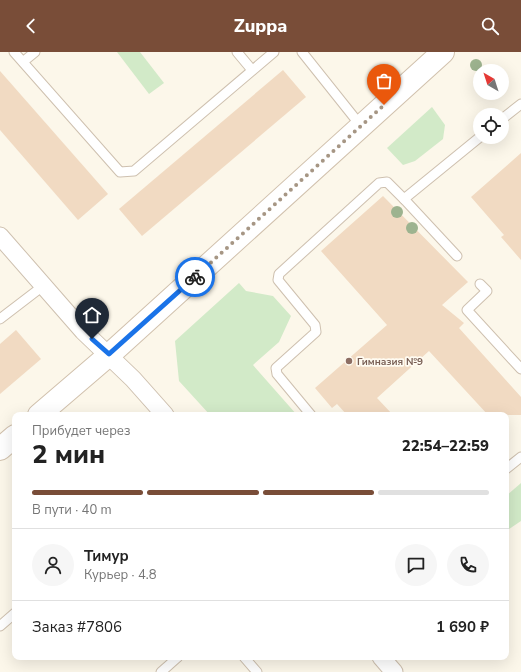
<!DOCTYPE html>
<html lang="ru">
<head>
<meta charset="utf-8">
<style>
	body { margin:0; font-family:"Nunito Sans",sans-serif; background:#f6f6f6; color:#222; height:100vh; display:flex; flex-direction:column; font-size:15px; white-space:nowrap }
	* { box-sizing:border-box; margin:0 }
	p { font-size:13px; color:#767676 }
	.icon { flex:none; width:22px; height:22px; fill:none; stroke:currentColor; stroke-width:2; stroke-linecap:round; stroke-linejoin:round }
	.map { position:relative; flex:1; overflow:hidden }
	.sheet { position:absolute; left:12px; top:360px; width:497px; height:248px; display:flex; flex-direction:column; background:#fff; border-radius:8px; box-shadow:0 4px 16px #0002 }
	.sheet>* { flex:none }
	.needle { width:26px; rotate:321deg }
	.buttons { position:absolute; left:473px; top:12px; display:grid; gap:8px }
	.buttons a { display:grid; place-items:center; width:36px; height:36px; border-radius:50%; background:#fff; box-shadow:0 4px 16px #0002; font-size:20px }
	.pin { position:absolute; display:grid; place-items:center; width:34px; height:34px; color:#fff; margin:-41px -17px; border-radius:50% 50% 50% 0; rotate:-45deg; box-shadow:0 0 4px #0007 }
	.pin .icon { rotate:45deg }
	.courier { position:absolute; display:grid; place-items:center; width:40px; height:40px; margin:-20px; border:3px solid #1a73e8; border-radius:50%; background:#fff; color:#222; box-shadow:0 1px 5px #0007 }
	.overview em { font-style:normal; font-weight:800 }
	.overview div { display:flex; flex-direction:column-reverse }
	.overview { display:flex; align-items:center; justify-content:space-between; height:68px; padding:0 20px }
	h1 { font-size:26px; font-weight:800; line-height:30px }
	.bar { display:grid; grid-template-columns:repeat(4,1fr); gap:6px 4px; align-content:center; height:48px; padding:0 20px }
	.bar i { height:5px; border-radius:3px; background:#e0e0e0 }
	.bar .active { background:#794d38 }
	.bar p { grid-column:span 4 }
	.line { display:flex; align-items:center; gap:10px; padding:0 20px; border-top:1px solid #e0e0e0 }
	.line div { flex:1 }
	.round { display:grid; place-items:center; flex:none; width:42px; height:42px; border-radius:21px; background:#f6f6f6 }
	header { display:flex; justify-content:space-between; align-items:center; height:52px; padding:0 20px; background:#794d38; color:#fff; font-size:18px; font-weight:800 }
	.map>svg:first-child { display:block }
	.green { fill:#d2eac8 }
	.building { fill:#f1dac2 }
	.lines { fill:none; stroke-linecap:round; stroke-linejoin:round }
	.lane-casing { stroke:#cec0af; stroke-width:11 }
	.street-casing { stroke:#cec0af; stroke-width:19 }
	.secondary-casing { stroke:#d1c1ad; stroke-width:24 }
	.lane { stroke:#fff; stroke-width:9 }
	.street { stroke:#fff; stroke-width:17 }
	.secondary { stroke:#fff; stroke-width:22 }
	.tree { fill:#9db38f }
	.done { stroke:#a69684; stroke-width:4; stroke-dasharray:0 7.2 }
	.route { stroke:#1a73e8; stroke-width:5 }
	.education-dot { fill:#8d6e63; stroke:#fffbf1; stroke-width:1.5 }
	.labels { text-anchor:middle; stroke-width:3.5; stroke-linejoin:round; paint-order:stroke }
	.education-label { font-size:10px; font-weight:bold; fill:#785e54; stroke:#fffbf1; text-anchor:start }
</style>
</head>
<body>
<header><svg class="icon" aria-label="back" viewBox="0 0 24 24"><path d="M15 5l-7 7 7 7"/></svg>Zuppa<svg class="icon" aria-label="search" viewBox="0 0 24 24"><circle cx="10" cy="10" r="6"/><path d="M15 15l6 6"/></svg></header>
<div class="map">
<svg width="521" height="620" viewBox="0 0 521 620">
	<rect width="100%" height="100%" fill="#fcf7ea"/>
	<g class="green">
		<path d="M117 0H140L164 31 149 42Z"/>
		<path d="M432 55 445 73 443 87 415 109 403 113 387 96Z"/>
		<path d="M239 231 246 239 273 244 291 264 279 290 253 313 297 363H210L179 329 175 289Z"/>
		<path d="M521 431V469L506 479V444Z"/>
	</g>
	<g class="building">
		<path d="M283 18 306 45 142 184 119 157Z"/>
		<path d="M0 19 108 142 78 168 0 78Z"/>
		<path d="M521 101V208L501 185 504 183 471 145Z"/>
		<path d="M383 144 468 230 442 253 464 271 459 276 521 345V363H488L429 299 377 346 393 363H347L337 352 332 356 315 336 387 273 321 199Z"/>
		<path d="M16 278 41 307 0 342V292Z"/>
	</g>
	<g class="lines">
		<g class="lane-casing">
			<g id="lane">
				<path d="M14 0 120 120 134 119 274 0"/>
				<path d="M237 0 252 18"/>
				<path d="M302 0 361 74"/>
				<path d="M24 9 35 0"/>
				<path d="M502 67 521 52"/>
				<path d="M404 147 457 204"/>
				<path d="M480 232 487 239 467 258 521 317"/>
				<path d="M0 267 43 234"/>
				<path d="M311 363 277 322 276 316 316 280 315 273 278 228 279 222 379 131 387 130 404 147 480 85"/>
				<path d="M506 417 521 405"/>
				<path d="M0 574 15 561"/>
				<path d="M244 605 257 620"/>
				<path d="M161 620 178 605"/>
			</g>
		</g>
		<g class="street-casing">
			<g id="street">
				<path d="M0 184 83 279 133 327 165 363"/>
				<path d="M381 605 394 620"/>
			</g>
		</g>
		<g class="secondary-casing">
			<g id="secondary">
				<path d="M39 363 109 303 443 0"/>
				<path d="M0 397 15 384"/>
			</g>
		</g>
		<use href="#lane" class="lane"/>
		<use href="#street" class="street"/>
		<use href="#secondary" class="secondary"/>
	</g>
	<g class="tree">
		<circle cx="476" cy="13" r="6"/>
		<circle cx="397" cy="160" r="6"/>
		<circle cx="412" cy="176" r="6"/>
	</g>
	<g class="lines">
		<path class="done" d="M195 225 384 53"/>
		<path class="route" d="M92 287 109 302 195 225"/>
	</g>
	<circle class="education-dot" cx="349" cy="309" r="4"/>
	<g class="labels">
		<g class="education-label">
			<text x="357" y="313">Гимназия №9</text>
		</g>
	</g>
</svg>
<div class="buttons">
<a><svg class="needle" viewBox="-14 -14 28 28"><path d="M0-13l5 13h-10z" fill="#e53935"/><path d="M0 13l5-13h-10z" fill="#767676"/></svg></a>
<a><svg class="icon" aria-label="locate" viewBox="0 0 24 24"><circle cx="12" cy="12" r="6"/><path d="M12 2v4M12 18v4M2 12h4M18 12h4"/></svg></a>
</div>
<div class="pin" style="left:384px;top:53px;background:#ea580c"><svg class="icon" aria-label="bag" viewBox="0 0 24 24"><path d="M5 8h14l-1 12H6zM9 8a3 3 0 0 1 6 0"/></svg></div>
<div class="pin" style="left:92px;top:287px;background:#1f2937"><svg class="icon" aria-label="home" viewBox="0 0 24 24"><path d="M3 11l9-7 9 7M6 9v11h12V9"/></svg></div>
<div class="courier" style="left:195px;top:225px"><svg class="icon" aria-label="bike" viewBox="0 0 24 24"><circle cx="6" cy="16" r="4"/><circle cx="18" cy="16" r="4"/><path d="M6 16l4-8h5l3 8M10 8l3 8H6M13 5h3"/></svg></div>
<section class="sheet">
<div class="overview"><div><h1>2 мин</h1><p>Прибудет через</p></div><em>22:54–22:59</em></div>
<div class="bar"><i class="active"></i><i class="active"></i><i class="active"></i><i></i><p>В пути · 40 m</p></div>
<div class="line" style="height:72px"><a class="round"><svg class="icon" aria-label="person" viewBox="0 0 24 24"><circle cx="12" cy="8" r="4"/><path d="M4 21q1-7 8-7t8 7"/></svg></a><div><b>Тимур</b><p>Курьер · 4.8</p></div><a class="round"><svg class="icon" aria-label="chat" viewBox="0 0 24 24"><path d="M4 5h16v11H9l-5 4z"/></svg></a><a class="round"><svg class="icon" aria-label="phone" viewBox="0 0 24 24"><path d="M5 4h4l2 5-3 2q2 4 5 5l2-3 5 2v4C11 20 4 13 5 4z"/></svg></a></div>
<div class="line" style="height:52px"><div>Заказ #7806</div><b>1 690 ₽</b></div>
</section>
</div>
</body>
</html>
